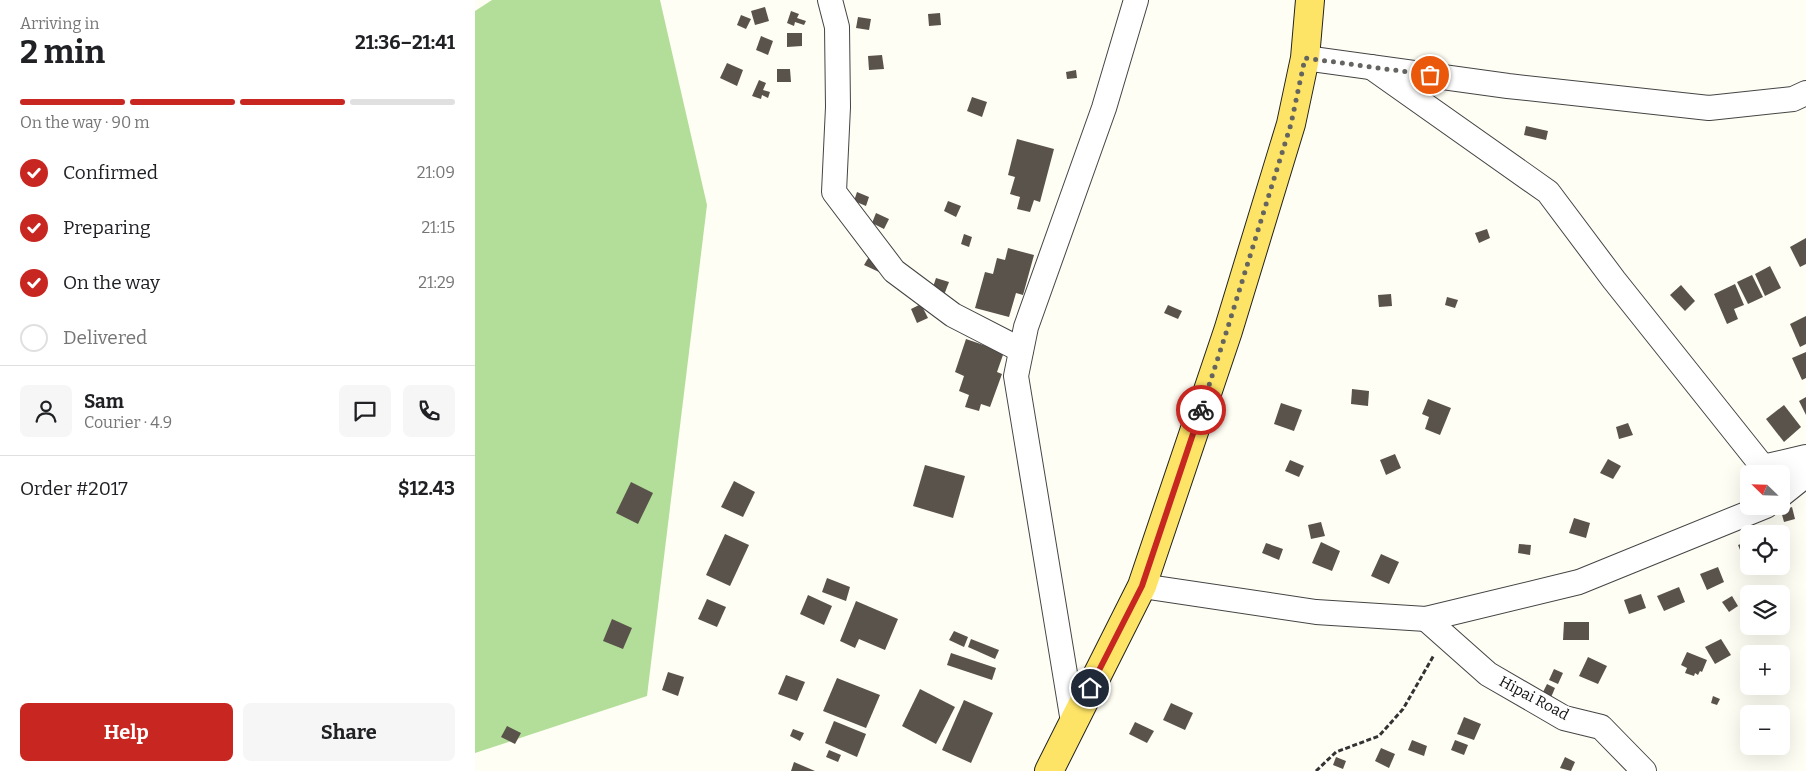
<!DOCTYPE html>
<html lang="en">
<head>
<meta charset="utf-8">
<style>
	body { margin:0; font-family:Bitter,serif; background:#f6f6f6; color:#202124; height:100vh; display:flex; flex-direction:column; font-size:19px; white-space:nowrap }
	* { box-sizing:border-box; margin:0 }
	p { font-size:16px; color:#757577 }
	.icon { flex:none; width:28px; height:28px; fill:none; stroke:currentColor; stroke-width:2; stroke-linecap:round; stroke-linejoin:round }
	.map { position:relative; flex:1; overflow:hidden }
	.drawer { display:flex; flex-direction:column; background:#fff; width:475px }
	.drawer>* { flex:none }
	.needle { width:32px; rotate:293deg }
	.buttons { position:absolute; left:1265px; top:465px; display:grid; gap:10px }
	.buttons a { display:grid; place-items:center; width:50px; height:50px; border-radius:8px; background:#fff; box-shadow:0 5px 20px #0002; font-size:25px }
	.pin { position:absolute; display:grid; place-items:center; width:42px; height:42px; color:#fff; margin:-21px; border:2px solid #fff; border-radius:50%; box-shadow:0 1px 5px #0007 }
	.courier { position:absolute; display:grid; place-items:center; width:50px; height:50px; margin:-25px; border:4px solid #c82621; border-radius:50%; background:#fff; color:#222; box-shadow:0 1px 6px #0007 }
	.overview em { font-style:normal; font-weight:700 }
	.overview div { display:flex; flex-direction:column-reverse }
	.overview { display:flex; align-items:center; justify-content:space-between; height:85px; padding:0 20px }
	h1 { font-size:32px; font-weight:700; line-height:38px }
	.bar { display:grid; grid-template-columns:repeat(4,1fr); gap:8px 5px; align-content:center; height:60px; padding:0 20px }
	.bar i { height:6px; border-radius:4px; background:#e0e0e0 }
	.bar .current { background:#c82621 }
	.bar p { grid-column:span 4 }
	.line { display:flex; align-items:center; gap:12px; padding:0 20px; border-top:1px solid #e0e0e0 }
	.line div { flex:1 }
	.round { display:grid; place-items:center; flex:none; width:52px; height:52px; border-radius:8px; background:#f6f6f6 }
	ol { padding:0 20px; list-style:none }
	li { display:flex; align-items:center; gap:15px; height:55px }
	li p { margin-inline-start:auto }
	li .icon { padding:5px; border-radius:50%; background:#c82621; color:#fff; stroke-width:4 }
	li:last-child { color:#757577 }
	li i { width:28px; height:28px; border:2px solid #e0e0e0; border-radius:50% }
	.cta { display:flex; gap:10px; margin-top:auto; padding:10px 20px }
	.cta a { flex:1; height:58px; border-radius:8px; background:#c82621; color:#fff; font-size:20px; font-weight:700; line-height:58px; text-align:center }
	.cta a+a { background:#f6f6f6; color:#202124 }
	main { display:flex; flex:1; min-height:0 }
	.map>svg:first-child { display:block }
	.forest { fill:#b3de99 }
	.building { fill:#5a534c }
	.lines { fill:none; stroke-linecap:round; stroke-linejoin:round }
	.minor-casing { stroke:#444; stroke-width:26 }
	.major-casing { stroke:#222; stroke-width:30 }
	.path { stroke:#333; stroke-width:3; stroke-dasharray:5 2.5; stroke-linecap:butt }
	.minor { stroke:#fff; stroke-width:24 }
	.major { stroke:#fde466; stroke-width:28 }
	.done { stroke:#646460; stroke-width:5; stroke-dasharray:0 9 }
	.route { stroke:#c82621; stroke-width:6 }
	.labels { text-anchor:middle; stroke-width:5; stroke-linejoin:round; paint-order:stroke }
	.street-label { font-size:15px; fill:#111; stroke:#fff }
</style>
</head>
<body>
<main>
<section class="drawer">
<div class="overview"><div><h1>2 min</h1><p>Arriving in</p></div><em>21:36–21:41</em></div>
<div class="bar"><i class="current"></i><i class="current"></i><i class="current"></i><i></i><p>On the way · 90 m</p></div>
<ol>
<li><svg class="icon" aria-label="check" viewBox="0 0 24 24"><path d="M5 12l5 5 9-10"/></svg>Confirmed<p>21:09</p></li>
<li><svg class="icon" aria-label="check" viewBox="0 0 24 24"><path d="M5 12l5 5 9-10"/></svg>Preparing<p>21:15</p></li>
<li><svg class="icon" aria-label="check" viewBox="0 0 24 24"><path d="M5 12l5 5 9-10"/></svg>On the way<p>21:29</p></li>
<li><i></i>Delivered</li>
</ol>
<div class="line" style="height:90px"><a class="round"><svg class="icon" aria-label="person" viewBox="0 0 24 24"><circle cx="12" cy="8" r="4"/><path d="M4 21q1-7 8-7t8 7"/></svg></a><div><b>Sam</b><p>Courier · 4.9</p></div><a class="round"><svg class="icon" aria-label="chat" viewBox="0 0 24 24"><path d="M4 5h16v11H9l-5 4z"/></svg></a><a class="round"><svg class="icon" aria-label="phone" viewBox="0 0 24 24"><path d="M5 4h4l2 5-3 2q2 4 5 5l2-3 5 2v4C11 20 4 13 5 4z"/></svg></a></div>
<div class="line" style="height:65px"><div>Order #2017</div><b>$12.43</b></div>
<div class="cta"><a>Help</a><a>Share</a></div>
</section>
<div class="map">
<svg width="1331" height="771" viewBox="0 0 1331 771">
	<rect width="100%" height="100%" fill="#fffef4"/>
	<path class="forest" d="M17 0H185L232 205 172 696 0 753V11Z"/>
	<g class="building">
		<path d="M290 7 294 21 280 25 276 11Z"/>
		<path d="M316 11 324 14 322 18 331 21 329 25 320 22 319 26 312 23Z"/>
		<path d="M465 13 466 25 454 26 453 14Z"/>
		<path d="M266 15 276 19 271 29 262 25Z"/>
		<path d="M383 17 396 19 394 30 381 28Z"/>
		<path d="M312 33H327V46L312 47Z"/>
		<path d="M286 36 298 41 293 55 281 50Z"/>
		<path d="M407 55 409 69 394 70 393 56Z"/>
		<path d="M252 63 268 70 262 86 245 78Z"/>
		<path d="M302 69H315L316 82H302Z"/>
		<path d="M601 70 602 78 592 79 591 72Z"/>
		<path d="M284 80 291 83 288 90 295 92 293 98 287 95 286 99 277 96Z"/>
		<path d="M497 97 512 102 507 117 492 111Z"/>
		<path d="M1051 126 1073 131 1071 140 1049 135Z"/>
		<path d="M542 139 579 149 565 202 559 200 555 212 542 209 545 197 535 194 540 177 533 175Z"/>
		<path d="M382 192 394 197 391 206 379 201Z"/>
		<path d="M473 201 486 206 481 217 469 211Z"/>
		<path d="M401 213 414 219 409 229 397 223Z"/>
		<path d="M1012 229 1015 238 1004 243 1000 233Z"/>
		<path d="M489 234 497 237 494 247 486 244Z"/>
		<path d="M1331 238V264L1325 267 1315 247Z"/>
		<path d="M533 248 559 255 548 295 541 293 534 317 500 308 510 272 518 274 522 258 530 260Z"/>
		<path d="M395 255 409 262 404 272 389 265Z"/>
		<path d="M1295 266 1306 288 1290 296 1280 274Z"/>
		<path d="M1277 275 1288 297 1273 304 1262 282Z"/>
		<path d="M461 278 474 282 469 295 457 290Z"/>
		<path d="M1260 284 1269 305 1259 309 1263 319 1252 324 1239 294Z"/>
		<path d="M1206 285 1220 301 1210 311 1195 295Z"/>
		<path d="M916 294 917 306 904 307 903 295Z"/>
		<path d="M972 297 983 300 980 308 970 305Z"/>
		<path d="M446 304 453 318 442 323 436 309Z"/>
		<path d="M693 305 707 311 703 319 689 313Z"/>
		<path d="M1331 316V344L1325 347 1315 324Z"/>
		<path d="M491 339 529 352 522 372 527 374 515 407 506 404 504 411 490 407 494 395 484 391 489 376 480 372Z"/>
		<path d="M1331 352V378L1327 380 1317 358Z"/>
		<path d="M877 389 894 391 893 406 876 404Z"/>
		<path d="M1331 397V415L1324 401Z"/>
		<path d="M953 399 976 408 965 435 950 429 954 417 947 414Z"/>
		<path d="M806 403 827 410 819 431 799 424Z"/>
		<path d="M1309 405 1326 427 1309 442 1291 419Z"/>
		<path d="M1153 423 1158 435 1144 439 1141 427Z"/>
		<path d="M920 454 926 468 911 475 905 460Z"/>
		<path d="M1133 459 1146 466 1138 479 1125 473Z"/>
		<path d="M815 460 829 466 824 477 810 471Z"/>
		<path d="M450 465 490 476 478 518 438 506Z"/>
		<path d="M259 481 280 492 268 517 246 507Z"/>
		<path d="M156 482 178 493 163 524 141 513Z"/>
		<path d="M1317 507 1320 519 1309 522 1306 511Z"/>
		<path d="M1099 518 1115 523 1111 538 1094 533Z"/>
		<path d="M846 522 850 536 836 539 833 525Z"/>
		<path d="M250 534 274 545 255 586 231 575Z"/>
		<path d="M1274 541V561L1270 562 1263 545Z"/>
		<path d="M846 542 865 551 857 571 837 563Z"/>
		<path d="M791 543 808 549 804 560 787 553Z"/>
		<path d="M1044 544 1056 545 1055 555 1043 553Z"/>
		<path d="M906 554 924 562 914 584 896 576Z"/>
		<path d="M1243 567 1249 582 1232 590 1225 574Z"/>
		<path d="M352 578 375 587 371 601 347 592Z"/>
		<path d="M1302 586 1304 594H1288L1287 590Z"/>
		<path d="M1204 587 1210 602 1189 611 1182 596Z"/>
		<path d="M1166 594 1171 608 1154 614 1149 600Z"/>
		<path d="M333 595 357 606 349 625 325 614Z"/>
		<path d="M1257 596 1263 606 1254 612 1247 602Z"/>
		<path d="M232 599 251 607 242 627 223 619Z"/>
		<path d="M381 601 423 619 410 650 384 639 380 648 365 641Z"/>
		<path d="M1306 610 1311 632 1297 635 1295 626H1306Z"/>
		<path d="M137 619 157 628 148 649 128 641Z"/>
		<path d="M1089 622H1114V640H1088Z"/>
		<path d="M479 631 493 637 489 647 474 640Z"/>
		<path d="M496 639 524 650 520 659 493 647Z"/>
		<path d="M1246 639 1256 655 1240 664 1230 647Z"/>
		<path d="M1292 647 1309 648 1308 663H1306V654H1291Z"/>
		<path d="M1212 652 1232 660 1227 672 1225 671 1223 675 1220 673 1219 676 1210 673 1212 668 1206 665Z"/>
		<path d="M476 653 521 668 517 680 472 665Z"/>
		<path d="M1113 657 1132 666 1123 684 1104 676Z"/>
		<path d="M1079 669 1088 673 1083 684 1074 680Z"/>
		<path d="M193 672 209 677 203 696 187 690Z"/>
		<path d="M311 675 330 682 322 701 303 694Z"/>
		<path d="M362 678 405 695 391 728 348 711Z"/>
		<path d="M1072 684 1080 688 1074 702 1065 698Z"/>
		<path d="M445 689 480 707 461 744 427 726Z"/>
		<path d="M1238 696 1245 699 1242 705 1236 703Z"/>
		<path d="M489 700 518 713 496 763 467 750Z"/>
		<path d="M696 703 718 713 710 730 688 720Z"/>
		<path d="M989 717 1006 724 999 740 982 734Z"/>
		<path d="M359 721 391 734 382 757 350 743Z"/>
		<path d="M660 722 679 731 672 743 654 734Z"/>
		<path d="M32 726 46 733 40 744 26 737Z"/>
		<path d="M318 729 329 733 325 741 315 736Z"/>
		<path d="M937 740 952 746 949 756 933 750Z"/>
		<path d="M980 740 993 745 989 755 976 750Z"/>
		<path d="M906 748 920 754 914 768 900 761Z"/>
		<path d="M354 750 366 755 363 762 351 757Z"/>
		<path d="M861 757 871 761 868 769 858 765Z"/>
		<path d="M1090 757 1100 762 1096 771 1085 768Z"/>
		<path d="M319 762 340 771H316Z"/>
	</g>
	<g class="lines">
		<g class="minor-casing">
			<g id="minor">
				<path d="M355 0 362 27 363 107 359 192 419 271 478 315 546 350"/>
				<path d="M830 58 1033 86 1234 108 1318 99 1331 93"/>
				<path d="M896 67 1073 192 1139 280 1288 467 1331 457"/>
				<path d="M1306 495 1331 475"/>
				<path d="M667 586 841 612 951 619 1104 582 1291 506"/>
				<path d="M951 619 1013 674 1089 718 1126 727 1169 771"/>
				<path d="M598 722 541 376 551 327 629 108 661 0"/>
			</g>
		</g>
		<g class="major-casing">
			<path id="major" d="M574 771 667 586 753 331 816 124 830 58 835 0"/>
		</g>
		<path class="path" d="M841 771 861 752 904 736 928 709 959 655"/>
		<use href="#minor" class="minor"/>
		<use href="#major" class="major"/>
	</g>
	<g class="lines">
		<path class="done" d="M726 410 752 330 816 124 830 58 955 75"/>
		<path class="route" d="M615 688 667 586 726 410"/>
	</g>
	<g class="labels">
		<g class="street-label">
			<text transform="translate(1059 698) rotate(28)" y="5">Hipai Road</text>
		</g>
	</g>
</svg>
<div class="buttons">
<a><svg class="needle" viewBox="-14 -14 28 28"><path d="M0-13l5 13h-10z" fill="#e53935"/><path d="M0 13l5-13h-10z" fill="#757577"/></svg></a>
<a><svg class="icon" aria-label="locate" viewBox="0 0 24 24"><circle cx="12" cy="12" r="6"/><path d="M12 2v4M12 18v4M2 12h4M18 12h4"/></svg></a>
<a><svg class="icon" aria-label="layers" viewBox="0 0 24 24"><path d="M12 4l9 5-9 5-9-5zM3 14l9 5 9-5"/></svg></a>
<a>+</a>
<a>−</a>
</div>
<div class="pin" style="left:955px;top:75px;background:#ea580c"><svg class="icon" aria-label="bag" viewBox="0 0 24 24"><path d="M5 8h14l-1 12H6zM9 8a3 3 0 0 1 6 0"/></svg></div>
<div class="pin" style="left:615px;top:688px;background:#1f2937"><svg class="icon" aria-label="home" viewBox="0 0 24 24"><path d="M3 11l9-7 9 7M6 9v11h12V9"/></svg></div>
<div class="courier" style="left:726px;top:410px"><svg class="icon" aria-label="bike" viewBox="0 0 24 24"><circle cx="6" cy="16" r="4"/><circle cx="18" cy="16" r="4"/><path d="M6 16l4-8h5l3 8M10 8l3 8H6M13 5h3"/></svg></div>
</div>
</main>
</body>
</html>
